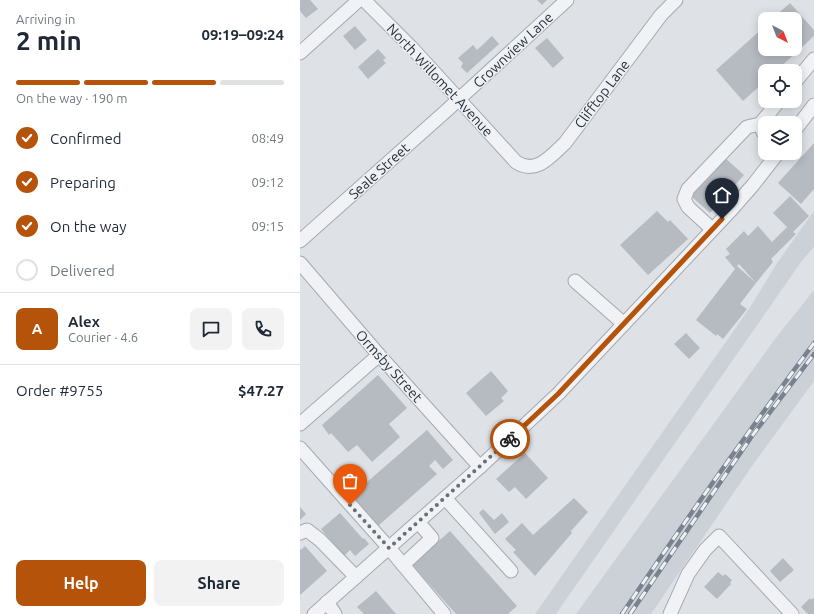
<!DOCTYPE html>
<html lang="en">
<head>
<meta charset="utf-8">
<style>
	body { margin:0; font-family:Ubuntu,sans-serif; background:#f2f2f3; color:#1f2937; height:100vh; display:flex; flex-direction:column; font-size:15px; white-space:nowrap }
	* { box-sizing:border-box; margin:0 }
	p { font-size:13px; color:#747a83 }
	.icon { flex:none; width:22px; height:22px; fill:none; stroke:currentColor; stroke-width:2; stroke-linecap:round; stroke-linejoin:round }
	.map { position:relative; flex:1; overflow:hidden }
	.details { display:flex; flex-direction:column; background:#fff; width:300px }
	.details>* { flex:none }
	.needle { width:26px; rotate:138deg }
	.buttons { position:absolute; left:458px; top:12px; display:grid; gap:8px }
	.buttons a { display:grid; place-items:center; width:44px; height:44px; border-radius:8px; background:#fff; box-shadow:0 2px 10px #0003; font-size:20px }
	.pin { position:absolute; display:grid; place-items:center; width:34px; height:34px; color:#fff; margin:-41px -17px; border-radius:50% 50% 50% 0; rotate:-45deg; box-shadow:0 0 4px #0007 }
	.pin .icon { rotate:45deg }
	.courier { position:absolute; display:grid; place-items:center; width:40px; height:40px; margin:-20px; border:3px solid #b45309; border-radius:50%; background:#fff; color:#222; box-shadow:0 1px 5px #0007 }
	.summary em { font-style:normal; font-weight:600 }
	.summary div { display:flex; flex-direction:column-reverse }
	.summary { display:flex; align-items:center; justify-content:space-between; height:68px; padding:0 16px }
	h1 { font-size:26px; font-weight:600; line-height:30px }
	.bar { display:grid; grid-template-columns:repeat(4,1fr); gap:6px 4px; align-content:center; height:48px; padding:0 16px }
	.bar i { height:5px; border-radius:3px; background:#e0e1e3 }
	.bar .selected { background:#b45309 }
	.bar p { grid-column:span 4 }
	.line { display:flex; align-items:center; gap:10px; padding:0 16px; border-top:1px solid #e0e1e3 }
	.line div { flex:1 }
	.round { display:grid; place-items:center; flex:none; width:42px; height:42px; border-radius:8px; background:#f2f2f3 }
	ol { padding:0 16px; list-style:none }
	li { display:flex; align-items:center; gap:12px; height:44px }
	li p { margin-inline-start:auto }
	li .icon { padding:4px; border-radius:50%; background:#b45309; color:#fff; stroke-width:4 }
	li:last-child { color:#747a83 }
	li i { width:22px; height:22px; border:2px solid #e0e1e3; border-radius:50% }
	.button { display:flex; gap:8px; margin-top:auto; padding:8px 16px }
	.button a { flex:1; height:46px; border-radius:8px; background:#b45309; color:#fff; font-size:16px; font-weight:600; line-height:46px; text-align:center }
	.button a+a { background:#f2f2f3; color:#1f2937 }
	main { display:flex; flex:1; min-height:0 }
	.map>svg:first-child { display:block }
	.built { fill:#ccd1d7 }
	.building { fill:#b6bbc2 }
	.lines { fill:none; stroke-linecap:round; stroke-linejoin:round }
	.minor-casing { stroke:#a4a9af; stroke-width:15 }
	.minor { stroke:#f0f2f5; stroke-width:13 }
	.rail-casing { stroke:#79828e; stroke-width:4.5 }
	.rail { stroke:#edf0f4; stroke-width:3; stroke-dasharray:9; stroke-linecap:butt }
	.done { stroke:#686f77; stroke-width:4; stroke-dasharray:0 7.2 }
	.route { stroke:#b45309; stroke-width:5 }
	.labels { text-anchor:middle; stroke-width:3; stroke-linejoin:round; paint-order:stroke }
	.street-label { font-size:14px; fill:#29313b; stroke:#edf0f4 }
</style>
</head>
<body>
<main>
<section class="details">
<div class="summary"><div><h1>2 min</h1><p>Arriving in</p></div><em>09:19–09:24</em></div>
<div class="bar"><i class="selected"></i><i class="selected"></i><i class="selected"></i><i></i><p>On the way · 190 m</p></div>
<ol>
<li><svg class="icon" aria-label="check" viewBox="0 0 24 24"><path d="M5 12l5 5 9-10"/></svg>Confirmed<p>08:49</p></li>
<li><svg class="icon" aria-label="check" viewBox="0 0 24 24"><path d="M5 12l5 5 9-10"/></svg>Preparing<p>09:12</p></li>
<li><svg class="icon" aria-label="check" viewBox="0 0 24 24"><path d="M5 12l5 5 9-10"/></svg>On the way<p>09:15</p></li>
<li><i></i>Delivered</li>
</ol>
<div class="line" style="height:72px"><b class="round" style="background:#b45309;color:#fff">A</b><div><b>Alex</b><p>Courier · 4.6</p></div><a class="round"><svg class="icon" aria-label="chat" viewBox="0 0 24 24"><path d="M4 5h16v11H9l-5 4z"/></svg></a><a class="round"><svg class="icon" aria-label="phone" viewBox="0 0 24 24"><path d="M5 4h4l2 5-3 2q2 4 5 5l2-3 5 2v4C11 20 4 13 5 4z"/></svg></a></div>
<div class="line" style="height:52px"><div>Order #9755</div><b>$47.27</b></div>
<div class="button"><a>Help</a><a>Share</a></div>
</section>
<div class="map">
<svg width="514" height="614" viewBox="0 0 514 614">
	<rect width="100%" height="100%" fill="#dee2e6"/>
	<g class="built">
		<path d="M514 211V247L501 262 256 614H235L451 306 477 263Z"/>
		<path d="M514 290V381L452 466 351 614H276L475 339Z"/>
	</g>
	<g class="building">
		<path d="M0 0H10L18 9 6 18 0 11Z"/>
		<path d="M237 0H247L242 5Z"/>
		<path d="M490 3 514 30V36L476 71H465V81L443 101 416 70 465 26V49H495V19H472Z"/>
		<path d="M55 26 67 40 55 50 43 36Z"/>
		<path d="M192 36 199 44 167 73 161 67 163 63 158 58 173 45 177 50Z"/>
		<path d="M247 38 264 58 253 68 235 48Z"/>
		<path d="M78 49 86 58 83 60 86 63 68 79 58 67Z"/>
		<path d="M514 143V189L501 204 478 183Z"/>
		<path d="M425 158 444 175 410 213 391 196Z"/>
		<path d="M490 196 509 216 493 232 496 234 471 259 473 262 456 283 439 264 437 266 456 283 440 304 447 309 423 339 417 334 416 336 396 320 435 269 425 257 430 254 426 249 444 231 448 236 458 226 472 242 487 227 473 213Z"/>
		<path d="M357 211 368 222 370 220 388 239 348 275 320 245Z"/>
		<path d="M386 333 400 348 389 359 374 344Z"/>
		<path d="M191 371 208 391 201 398 204 401 186 416 166 393Z"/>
		<path d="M78 375 107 408 89 424 100 437 72 462 57 445 48 452 31 433 29 435 22 425Z"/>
		<path d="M127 430 153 460 143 469 135 460 129 466 137 474 78 526 51 496Z"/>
		<path d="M225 453 248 478 226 499 215 487 209 492 196 479Z"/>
		<path d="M274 498 288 512 271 531 272 533 235 576 213 552 216 550 205 539 222 523 233 535Z"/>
		<path d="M0 507 6 514 0 520Z"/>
		<path d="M183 509 194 520 202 513 209 522 195 534 179 513Z"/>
		<path d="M40 513 63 539 64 538 69 544 55 556 50 550 44 556 21 529Z"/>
		<path d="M150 531 217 606 208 614H156L112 565Z"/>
		<path d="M5 546 27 571 0 595V548L1 550Z"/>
		<path d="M483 558 494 570 480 582 470 571Z"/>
		<path d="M418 572 423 576 425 574 432 580 430 583 431 584 417 599 404 587Z"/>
		<path d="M76 591 96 614H64L57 607Z"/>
		<path d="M510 598 511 600 513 598 514 599V614H508L501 607Z"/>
	</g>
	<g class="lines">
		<g class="minor-casing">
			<g id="minor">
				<path d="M64 0 111 47 216 162C236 175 250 157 265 143L361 15 376 0"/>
				<path d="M0 53 59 0"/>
				<path d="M495 82 514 59"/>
				<path d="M495 130 514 105"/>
				<path d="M465 134 463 132 460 124 479 101"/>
				<path d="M412 229 388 207 384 199 388 189 447 127 460 124"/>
				<path d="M0 241 146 111 267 0"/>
				<path d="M0 263 79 355 180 467"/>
				<path d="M275 281 324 324"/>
				<path d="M0 424 79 355"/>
				<path d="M0 448 89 548 144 614"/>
				<path d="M145 498 211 571"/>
				<path d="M0 533 7 530 20 540 56 577"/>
				<path d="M103 565 132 538 118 522"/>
				<path d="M27 602 35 614"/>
				<path d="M14 614 180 467 258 394 432 209 453 185 478 153"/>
				<path d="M370 614 388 574 405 550 419 536 492 614"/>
			</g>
		</g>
		<use href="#minor" class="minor"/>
		<g class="rail-casing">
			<g id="rail">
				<path d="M322 614C384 522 448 432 514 343"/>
				<path d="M330 614 452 436 514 354"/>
			</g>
		</g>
		<use href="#rail" class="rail"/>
	</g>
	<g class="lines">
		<path class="done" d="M50 505 89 548 210 439"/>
		<path class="route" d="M210 439 258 394 422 219"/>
	</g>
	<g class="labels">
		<g class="street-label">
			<text transform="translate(213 50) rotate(-43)" y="5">Crownview Lane</text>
			<text transform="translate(140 80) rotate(47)" y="5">North Willomet Avenue</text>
			<text transform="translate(302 94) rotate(-53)" y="5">Clifftop Lane</text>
			<text transform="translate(79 171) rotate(-42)" y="5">Seale Street</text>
			<text transform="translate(89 366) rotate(48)" y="5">Ormsby Street</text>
		</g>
	</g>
</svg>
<div class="buttons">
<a><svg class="needle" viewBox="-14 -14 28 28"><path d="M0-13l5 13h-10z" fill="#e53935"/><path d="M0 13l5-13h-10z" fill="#747a83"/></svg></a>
<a><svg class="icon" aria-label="locate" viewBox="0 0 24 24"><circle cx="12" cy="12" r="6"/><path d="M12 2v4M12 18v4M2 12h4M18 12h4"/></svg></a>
<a><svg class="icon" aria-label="layers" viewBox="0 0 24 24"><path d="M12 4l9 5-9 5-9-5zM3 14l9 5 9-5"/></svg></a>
</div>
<div class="pin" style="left:50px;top:505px;background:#ea580c"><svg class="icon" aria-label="bag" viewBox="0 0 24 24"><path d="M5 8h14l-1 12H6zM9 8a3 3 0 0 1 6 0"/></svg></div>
<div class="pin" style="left:422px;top:219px;background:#1f2937"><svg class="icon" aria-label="home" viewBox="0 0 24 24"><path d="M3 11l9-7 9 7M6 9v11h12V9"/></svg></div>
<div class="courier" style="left:210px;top:439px"><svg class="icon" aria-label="bike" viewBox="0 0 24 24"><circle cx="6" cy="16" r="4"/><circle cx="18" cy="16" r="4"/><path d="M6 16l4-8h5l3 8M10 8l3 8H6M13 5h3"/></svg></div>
</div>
</main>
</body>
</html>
